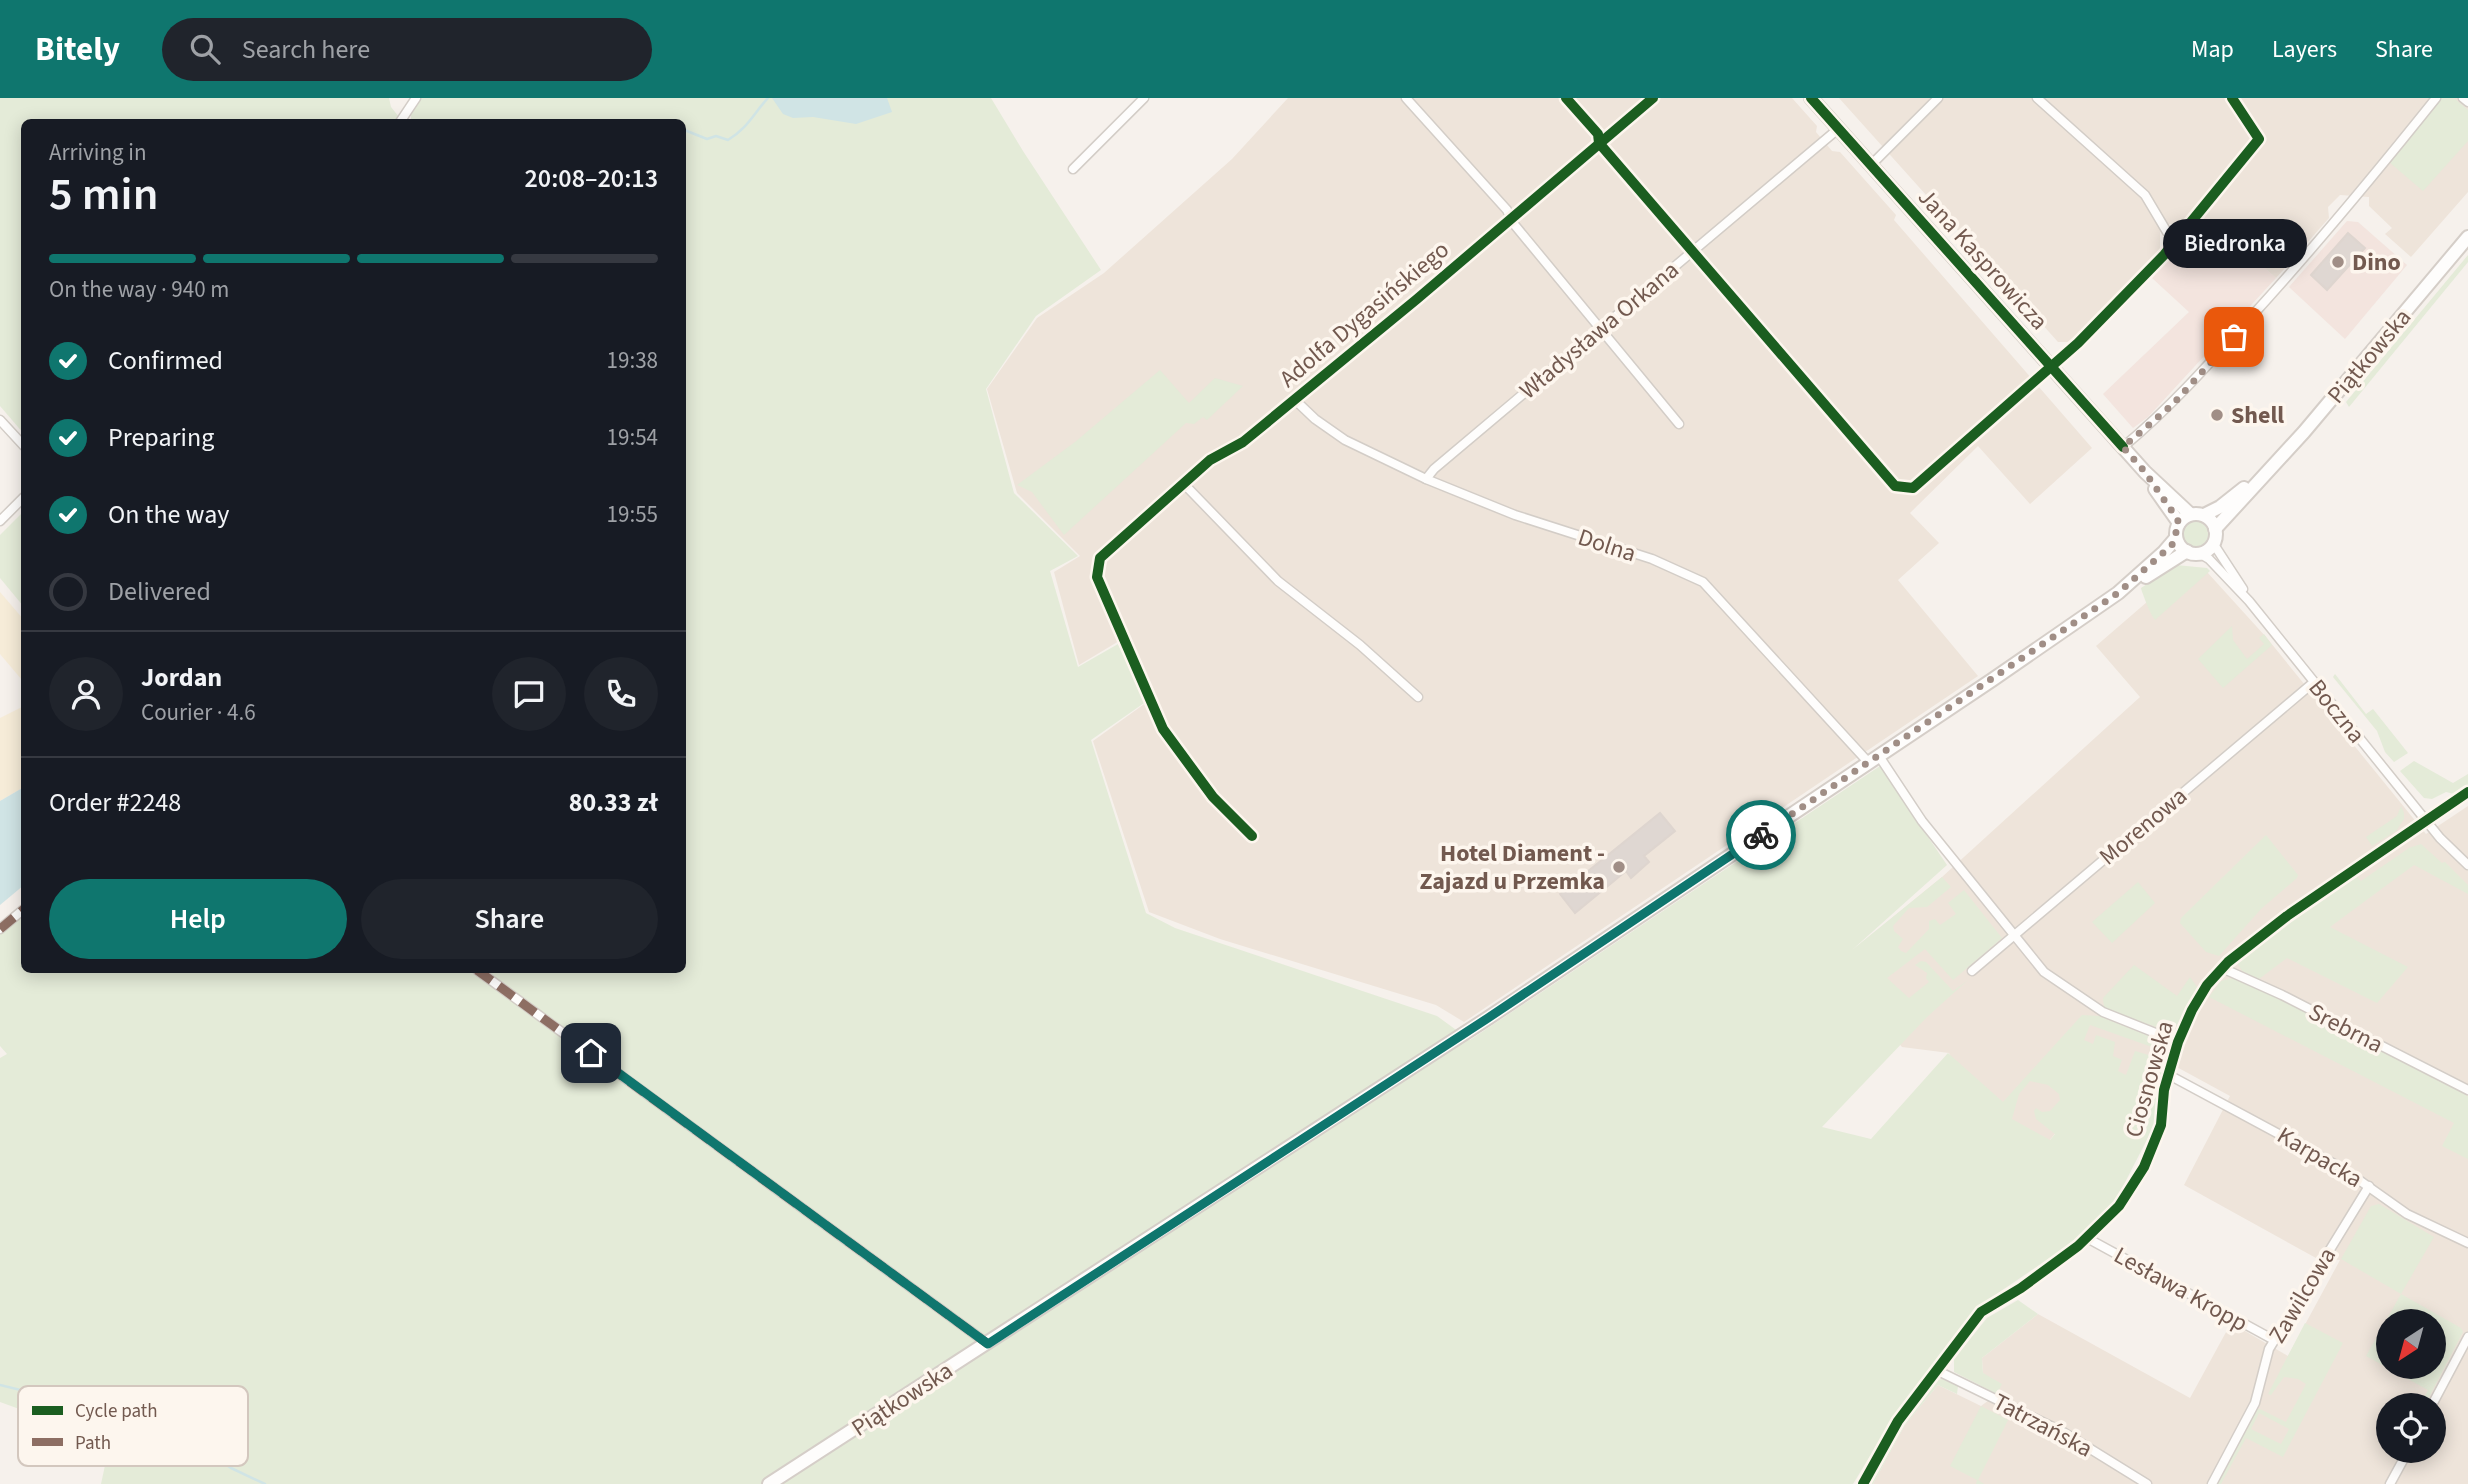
<!DOCTYPE html>
<html lang="en">
<head>
<meta charset="utf-8">
<style>
	body { margin:0; font-family:"Source Sans 3",sans-serif; background:#20242c; color:#f1f3f6; height:100vh; display:flex; flex-direction:column; font-size:26px; white-space:nowrap }
	* { box-sizing:border-box; margin:0 }
	p { font-size:23px; color:#9ea1a6 }
	.icon { flex:none; width:38px; height:38px; fill:none; stroke:currentColor; stroke-width:2; stroke-linecap:round; stroke-linejoin:round }
	.map { position:relative; flex:1; overflow:hidden }
	.side { position:absolute; left:21px; top:21px; width:665px; height:854px; display:flex; flex-direction:column; background:#171b24; border-radius:10px; box-shadow:0 4px 18px #0003 }
	.side>* { flex:none }
	.needle { width:46px; rotate:216deg }
	.fabs { position:absolute; left:2376px; top:1211px; display:grid; gap:14px }
	.fabs a { display:grid; place-items:center; width:70px; height:70px; border-radius:50%; background:#171b24; box-shadow:0 4px 18px #0003; font-size:35px }
	.pin { position:absolute; display:grid; place-items:center; width:60px; height:60px; color:#fff; margin:-30px; border-radius:14px; box-shadow:0 4px 10px #0006 }
	.courier { position:absolute; display:grid; place-items:center; width:70px; height:70px; margin:-35px; border:5px solid #0f766e; border-radius:50%; background:#fff; color:#222; box-shadow:0 2px 9px #0007 }
	.bubble { position:absolute; height:49px; border-radius:24px; background:#171b24; box-shadow:0 4px 18px #0003; font-size:23px; font-weight:600; line-height:49px; text-align:center }
	.head em { font-style:normal; font-weight:600 }
	.head div { display:flex; flex-direction:column-reverse }
	.head { display:flex; align-items:center; justify-content:space-between; height:119px; padding:0 28px }
	h1 { font-size:46px; font-weight:600; line-height:52px }
	.bar { display:grid; grid-template-columns:repeat(4,1fr); gap:10px 7px; align-content:center; height:84px; padding:0 28px }
	.bar i { height:9px; border-radius:5px; background:#363941 }
	.bar .on { background:#0f766e }
	.bar p { grid-column:span 4 }
	.line { display:flex; align-items:center; gap:18px; padding:0 28px; border-top:2px solid #363941 }
	.line div { flex:1 }
	.round { display:grid; place-items:center; flex:none; width:74px; height:74px; border-radius:37px; background:#20242c }
	ol { padding:0 28px; list-style:none }
	li { display:flex; align-items:center; gap:21px; height:77px }
	li p { margin-inline-start:auto }
	li .icon { padding:7px; border-radius:50%; background:#0f766e; color:#fff; stroke-width:4 }
	li:last-child { color:#9ea1a6 }
	li i { width:38px; height:38px; border:4px solid #363941; border-radius:50% }
	.button { display:flex; gap:14px; margin-top:auto; padding:14px 28px }
	.button a { flex:1; height:80px; border-radius:42px; background:#0f766e; color:#fff; font-size:28px; font-weight:600; line-height:80px; text-align:center }
	.button a+a { background:#20242c; color:#f1f3f6 }
	header { display:flex; align-items:center; gap:42px; box-sizing:border-box; height:98px; padding:0 35px; background:#0f766e; color:#fff }
	header strong { font-size:33px }
	nav { display:flex; gap:38px; margin-inline-start:auto; font-size:24px }
	.search { width:490px; height:63px; background:#20242c; display:flex; align-items:center; gap:18px; box-sizing:border-box; padding:0 24px; border-radius:38px; color:#9ea1a6; font-size:26px }
	.map>svg:first-child { display:block }
	.residential { fill:#eee4da; fill-rule:evenodd }
	.commercial { fill:#f3e4de }
	.green { fill:#e4ebd8; fill-rule:evenodd }
	.sand { fill:#f6ecd8 }
	.water { fill:#d0e4e5 }
	.lines { fill:none; stroke-linecap:round; stroke-linejoin:round }
	.stream { stroke:#d0e4e5; stroke-width:2.5 }
	.building { fill:#dfd7d2; stroke:#ded5cf; stroke-width:2 }
	.street-casing { stroke:#d3cdc7; stroke-width:11 }
	.secondary-casing { stroke:#d5cec8; stroke-width:16 }
	.street { stroke:#fefdfc; stroke-width:8 }
	.secondary { stroke:#fefdfc; stroke-width:12 }
	.quiet { stroke:#8d6e63; stroke-width:9; stroke-dasharray:18 9; stroke-linecap:butt }
	.cycleway-casing { stroke:#fdf6ee; stroke-width:15 }
	.cycleway { stroke:#1b5e20; stroke-width:10 }
	.done { stroke:#a08e86; stroke-width:7; stroke-dasharray:0 12.6 }
	.route { stroke:#0f766e; stroke-width:9 }
	.poi-dot { fill:#a08e86; stroke:#fdf6ee; stroke-width:2.5 }
	.labels { text-anchor:middle; stroke-width:7; stroke-linejoin:round; paint-order:stroke }
	.street-label { font-size:24px; fill:#72594f; stroke:#fdf6ee }
	.poi-label { font-size:24px; font-weight:bold; fill:#72594f; stroke:#fdf6ee; text-anchor:start }
	.key { fill:#fdf6ee; stroke:#d3c7be; stroke-width:2 }
	.key-label { font-size:19px; fill:#72594f }
</style>
</head>
<body>
<header>
<strong>Bitely</strong>
<div class="search"><svg class="icon" aria-label="search" viewBox="0 0 24 24"><circle cx="10" cy="10" r="6"/><path d="M15 15l6 6"/></svg>Search here</div>
<nav><a>Map</a><a>Layers</a><a>Share</a></nav>
</header>
<div class="map">
<svg width="2468" height="1386" viewBox="0 0 2468 1386">
	<rect width="100%" height="100%" fill="#f6f1ec"/>
	<g class="residential">
		<path d="M1288 0H1792L1817 28 1816 34 1832 53 1840 54 1896 117 1894 122 2092 350 2030 406 1978 348 1910 415 1939 445 1898 482 1978 578 1464 924 1436 907 1220 841 1149 814 1093 643 1147 604 1119 543 1079 567 1054 474 1080 458 1017 395 987 291 1037 220 1104 175 1232 61Z"/>
		<path d="M1839 0H2468V94L2411 159 2385 136 2392 130 2369 108V99L2340 97 2328 109 2329 120 2276 180 2194 109 2181 125 2169 126 2160 134V151L2071 244H2058Z"/>
		<path d="M2184 472 2207 474 2266 539 2426 736 2468 708V1386H1873L1905 1327 1938 1287 1981 1308 1997 1296 1983 1275 1982 1260 2038 1216 2190 1300 2231 1225 2288 1258 2340 1162 2316 1160 2184 1087 2230 998 2162 961 2135 994 2100 982 2008 1092 1949 955 1902 949 1832 869 1942 779 2140 599 2096 548ZM2389 1223H2434V1269H2389ZM2389 1307H2434V1353H2389Z"/>
	</g>
	<g class="commercial">
		<path d="M2206 118 2276 180 2148 319 2133 330 2103 296 2189 214 2152 180Z"/>
		<path d="M2347 123 2358 124 2407 167 2345 241 2289 189Z"/>
	</g>
	<g class="green">
		<path d="M0 0H389L391 9 403 24H24V336L0 308Z"/>
		<path d="M421 0H991L1023 53 1101 172 1036 218 986 291 1014 395 1078 458 1050 473 1078 569 1118 546 1147 603 1091 642 1146 815 1175 830 1437 918 1470 942 1880 668 1947 767 1852 852 1942 779 1951 789 1927 809 1909 810 1893 828 1894 833 1903 841 1898 849 1901 853 1906 855 1929 831V823L1935 821 1940 827 1956 816 1948 805 1964 792 2002 840 1953 882 1925 851 1887 880 1909 900 1929 884 1926 880 1927 875 1915 867 1921 863 1926 864 1953 893 1968 882 1927 919 1822 1029 1871 1041 1948 955 2003 1004 2082 917 2099 918 2159 942 2165 945 2168 951 2166 954 2090 927 2084 942 2093 946 2096 937 2115 944 2113 958 2122 962 2118 973 2126 977 2135 953 2162 961 2166 965 2156 1024 2117 1100 2073 1144 1976 1210 1893 1320 1853 1386H101L110 1344 0 1304V960L7 956 0 948V836L24 816V872H682V24H411V7ZM2030 983 2048 987 2059 996 2060 1002 2050 1013 2042 1014 2036 1010 2034 1013 2036 1021 2055 1036 2050 1042 2012 1021 2019 996Z"/>
		<path d="M2440 0H2454L2468 12V43L2423 93 2389 64Z"/>
		<path d="M2468 157V164L2349 309 2346 304Z"/>
		<path d="M1160 272 1189 305 1215 280 1243 288 1207 322 1203 319 1194 326 1186 325 1064 437 1032 394 1017 387 1075 344Z"/>
		<path d="M24 413V509L0 480V437Z"/>
		<circle cx="2195" cy="436" r="13"/>
		<path d="M2176 467 2207 470 2210 473 2155 522C2151 518 2142 495 2141 490Z"/>
		<path d="M2232 528 2233 542 2247 561 2264 546 2259 540 2264 536 2272 547 2223 590 2198 561Z"/>
		<path d="M2335 576 2366 616 2373 611 2408 655 2394 664 2385 654 2377 633 2333 579Z"/>
		<path d="M2414 663 2453 685 2468 676V687L2454 696 2446 694 2432 701 2424 700 2400 673Z"/>
		<path d="M2401 708 2404 715V721L2396 733 2372 748 2366 739 2397 718Z"/>
		<path d="M2266 737 2298 777 2297 780 2261 811 2219 858 2206 854 2180 825 2181 820Z"/>
		<path d="M2421 746 2442 765 2445 764 2468 787V796L2414 767 2330 829 2408 869 2377 905 2287 860 2259 881 2242 873 2238 866 2244 859 2293 819 2356 777 2361 783 2409 750Z"/>
		<path d="M2138 784 2155 805 2112 845 2092 824Z"/>
		<path d="M2134 867 2177 898 2190 879 2197 889 2177 927 2164 932 2104 910 2103 900Z"/>
		<path d="M2233 880 2279 900 2468 998V1061L2442 1048 2454 1025 2209 899 2221 883Z"/>
		<path d="M2379 1106 2434 1139 2401 1196 2461 1230 2463 1234 2425 1307H2420L2428 1292 2366 1258 2401 1196 2341 1161 2371 1108ZM2434 1223V1269H2389V1223Z"/>
		<path d="M2018 1202 2038 1216 1982 1260 1983 1275 2002 1286 1997 1296 1954 1274V1261L1987 1220Z"/>
		<path d="M2305 1225 2343 1245 2283 1359 2246 1340 2221 1386H2217L2256 1311H2260L2286 1324 2306 1286 2298 1281 2284 1279 2271 1297 2268 1296ZM2259 1315 2289 1331 2281 1346 2251 1331Z"/>
		<path d="M1942 1281 1958 1288 1957 1296 1938 1287 1905 1327 1873 1386H1868L1902 1325 1937 1282Z"/>
		<path d="M1981 1308 2008 1322 1978 1382 1984 1386H1976L1977 1382 1950 1368Z"/>
	</g>
	<g class="sand">
		<path d="M0 494 24 522V579L22 582 0 556Z"/>
		<path d="M24 608V689L0 703V620Z"/>
	</g>
	<g class="water">
		<path d="M772 0H887L892 14 856 26 813 19 793 20 783 16Z"/>
		<path d="M24 689V787L0 807V703Z"/>
	</g>
	<g class="lines">
		<g class="stream">
			<path d="M682 31 707 41 716 38 728 42C747 31 754 15 768 0"/>
			<path d="M0 1287 171 1329 231 1370 265 1386"/>
		</g>
	</g>
	<g class="building">
		<path d="M2348 135 2365 150 2327 192 2311 177Z"/>
		<path d="M1660 715 1675 733 1644 758 1649 764 1631 780 1626 773 1575 815 1560 796Z"/>
	</g>
	<g class="lines">
		<g class="street-casing">
			<g id="street">
				<path d="M1406 0 1507 112 1513 125 1679 326"/>
				<path d="M1566 0 1598 36 1599 45 1895 388 1913 390 2078 245 2164 157 2259 41 2232 0"/>
				<path d="M2037 0 2145 97 2167 134 2176 142"/>
				<path d="M2463 0 2468 4"/>
				<path d="M400 24 416 0"/>
				<path d="M1871 67 1938 0"/>
				<path d="M1073 71 1144 0"/>
				<path d="M1294 301 1315 321 1345 342 1426 381 1515 417 1652 461 1703 484 1869 665"/>
				<path d="M0 322 24 348"/>
				<path d="M2123 349C2170 310 2209 266 2250 220 2315 149 2376 75 2436 0"/>
				<path d="M1426 381 1434 371 1838 31"/>
				<path d="M1185 387 1278 483 1360 547 1418 599"/>
				<path d="M0 423 24 399"/>
				<path d="M2213 445 2243 491"/>
				<path d="M2199 455 2209 461 2249 503 2440 740 2468 767"/>
				<path d="M1879 658 1922 723 2044 874 2103 914 2178 944"/>
				<path d="M1252 738 1213 699 1163 631 1097 479 1100 460 1210 362 1243 344 1417 201 1653 0"/>
				<path d="M0 831 24 811"/>
				<path d="M2222 870 2282 897 2468 992"/>
				<path d="M477 872 988 1246"/>
				<path d="M1972 873 2314 584"/>
				<path d="M2169 977 2342 1070 2407 1116 2468 1145"/>
				<path d="M2087 1140 2274 1242"/>
				<path d="M1936 1272 2063 1334 2147 1386"/>
				<path d="M2432 1307 2468 1239"/>
				<path d="M1863 1386 1898 1323 1981 1214 2021 1190 2078 1148 2119 1108 2144 1069 2161 1027 2164 992 2178 944 2192 912 2207 887 2228 864 2287 818 2468 694"/>
				<path d="M2212 1386 2255 1305 2269 1251 2369 1088"/>
				<path d="M2390 1386 2408 1353"/>
			</g>
		</g>
		<g class="secondary-casing">
			<g id="secondary">
				<path d="M1811 0 2145 374 2190 416"/>
				<path d="M2155 391 2179 425"/>
				<circle cx="2196" cy="436" r="20"/>
				<path d="M2204 417 2220 409 2244 390"/>
				<path d="M2215 431 2304 334 2468 139"/>
				<path d="M2146 479 2187 453"/>
				<path d="M769 1386 1488 920 1992 582 2118 495 2164 454 2176 440"/>
			</g>
		</g>
		<use href="#street" class="street"/>
		<use href="#secondary" class="secondary"/>
		<g class="quiet">
			<path d="M0 831 24 811"/>
			<path d="M477 872 988 1246"/>
		</g>
		<g class="cycleway-casing">
			<g id="cycleway">
				<path d="M1566 0 1598 36 1599 45 1895 388 1913 390 2078 245 2164 157 2259 41 2232 0"/>
				<path d="M1811 0 2123 349"/>
				<path d="M1252 738 1213 699 1163 631 1097 479 1100 460 1210 362 1243 344 1417 201 1653 0"/>
				<path d="M1863 1386 1898 1323 1981 1214 2021 1190 2078 1148 2119 1108 2144 1069 2161 1027 2164 992 2178 944 2192 912 2207 887 2228 864 2287 818 2468 694"/>
			</g>
		</g>
		<use href="#cycleway" class="cycleway"/>
	</g>
	<g class="lines">
		<path class="done" d="M1761 737 2118 495 2172 447 2179 425 2176 419 2145 374 2123 349 2172 307 2234 239"/>
		<path class="route" d="M591 955 988 1246 1488 920 1761 737"/>
	</g>
	<g class="poi-dot">
		<circle cx="2338" cy="164" r="7"/>
		<circle cx="2217" cy="317" r="7"/>
		<circle cx="1619" cy="769" r="7"/>
	</g>
	<g class="labels">
		<g class="street-label">
			<text transform="translate(1983 161) rotate(48)" y="8">Jana Kasprowicza</text>
			<text transform="translate(1364 216) rotate(-40)" y="8">Adolfa Dygasińskiego</text>
			<text transform="translate(1599 232) rotate(-40)" y="8">Władysława Orkana</text>
			<text transform="translate(2369 258) rotate(-50)" y="8">Piątkowska</text>
			<text transform="translate(1607 447) rotate(18)" y="8">Dolna</text>
			<text transform="translate(2337 613) rotate(51)" y="8">Boczna</text>
			<text transform="translate(2143 728) rotate(-40)" y="8">Morenowa</text>
			<text transform="translate(2346 930) rotate(27)" y="8">Srebrna</text>
			<text transform="translate(2149 981) rotate(-74)" y="8">Ciosnowska</text>
			<text transform="translate(2320 1059) rotate(31)" y="8">Karpacka</text>
			<text transform="translate(2181 1191) rotate(29)" y="8">Lesława Kropp</text>
			<text transform="translate(2302 1197) rotate(-59)" y="8">Zawilcowa</text>
			<text transform="translate(902 1301) rotate(-33)" y="8">Piątkowska</text>
			<text transform="translate(2043 1327) rotate(28)" y="8">Tatrzańska</text>
		</g>
		<g class="poi-label">
			<text x="2352" y="172">Dino</text>
			<text x="2231" y="325">Shell</text>
			<text x="1605" y="763" text-anchor="end">Hotel Diament -<tspan x="1605" dy="28">Zajazd u Przemka</tspan></text>
		</g>
	</g>
	<rect x="18" y="1288" width="230" height="80" rx="10" class="key"/>
	<rect x="32" y="1308" width="31" height="9" fill="#1b5e20"/>
	<rect x="32" y="1340" width="31" height="8" fill="#8d6e63"/>
	<g class="key-label">
		<text x="75" y="1319">Cycle path</text>
		<text x="75" y="1351">Path</text>
	</g>
</svg>
<div class="fabs">
<a><svg class="needle" viewBox="-14 -14 28 28"><path d="M0-13l5 13h-10z" fill="#e53935"/><path d="M0 13l5-13h-10z" fill="#9ea1a6"/></svg></a>
<a><svg class="icon" aria-label="locate" viewBox="0 0 24 24"><circle cx="12" cy="12" r="6"/><path d="M12 2v4M12 18v4M2 12h4M18 12h4"/></svg></a>
</div>
<div class="pin" style="left:2234px;top:239px;background:#ea580c"><svg class="icon" aria-label="bag" viewBox="0 0 24 24"><path d="M5 8h14l-1 12H6zM9 8a3 3 0 0 1 6 0"/></svg></div>
<div class="pin" style="left:591px;top:955px;background:#1f2937"><svg class="icon" aria-label="home" viewBox="0 0 24 24"><path d="M3 11l9-7 9 7M6 9v11h12V9"/></svg></div>
<div class="courier" style="left:1761px;top:737px"><svg class="icon" aria-label="bike" viewBox="0 0 24 24"><circle cx="6" cy="16" r="4"/><circle cx="18" cy="16" r="4"/><path d="M6 16l4-8h5l3 8M10 8l3 8H6M13 5h3"/></svg></div>
<div class="bubble" style="left:2163px;top:121px;width:144px">Biedronka</div>
<section class="side">
<div class="head"><div><h1>5 min</h1><p>Arriving in</p></div><em>20:08–20:13</em></div>
<div class="bar"><i class="on"></i><i class="on"></i><i class="on"></i><i></i><p>On the way · 940 m</p></div>
<ol>
<li><svg class="icon" aria-label="check" viewBox="0 0 24 24"><path d="M5 12l5 5 9-10"/></svg>Confirmed<p>19:38</p></li>
<li><svg class="icon" aria-label="check" viewBox="0 0 24 24"><path d="M5 12l5 5 9-10"/></svg>Preparing<p>19:54</p></li>
<li><svg class="icon" aria-label="check" viewBox="0 0 24 24"><path d="M5 12l5 5 9-10"/></svg>On the way<p>19:55</p></li>
<li><i></i>Delivered</li>
</ol>
<div class="line" style="height:126px"><a class="round"><svg class="icon" aria-label="person" viewBox="0 0 24 24"><circle cx="12" cy="8" r="4"/><path d="M4 21q1-7 8-7t8 7"/></svg></a><div><b>Jordan</b><p>Courier · 4.6</p></div><a class="round"><svg class="icon" aria-label="chat" viewBox="0 0 24 24"><path d="M4 5h16v11H9l-5 4z"/></svg></a><a class="round"><svg class="icon" aria-label="phone" viewBox="0 0 24 24"><path d="M5 4h4l2 5-3 2q2 4 5 5l2-3 5 2v4C11 20 4 13 5 4z"/></svg></a></div>
<div class="line" style="height:91px"><div>Order #2248</div><b>80.33 zł</b></div>
<div class="button"><a>Help</a><a>Share</a></div>
</section>
</div>
</body>
</html>
